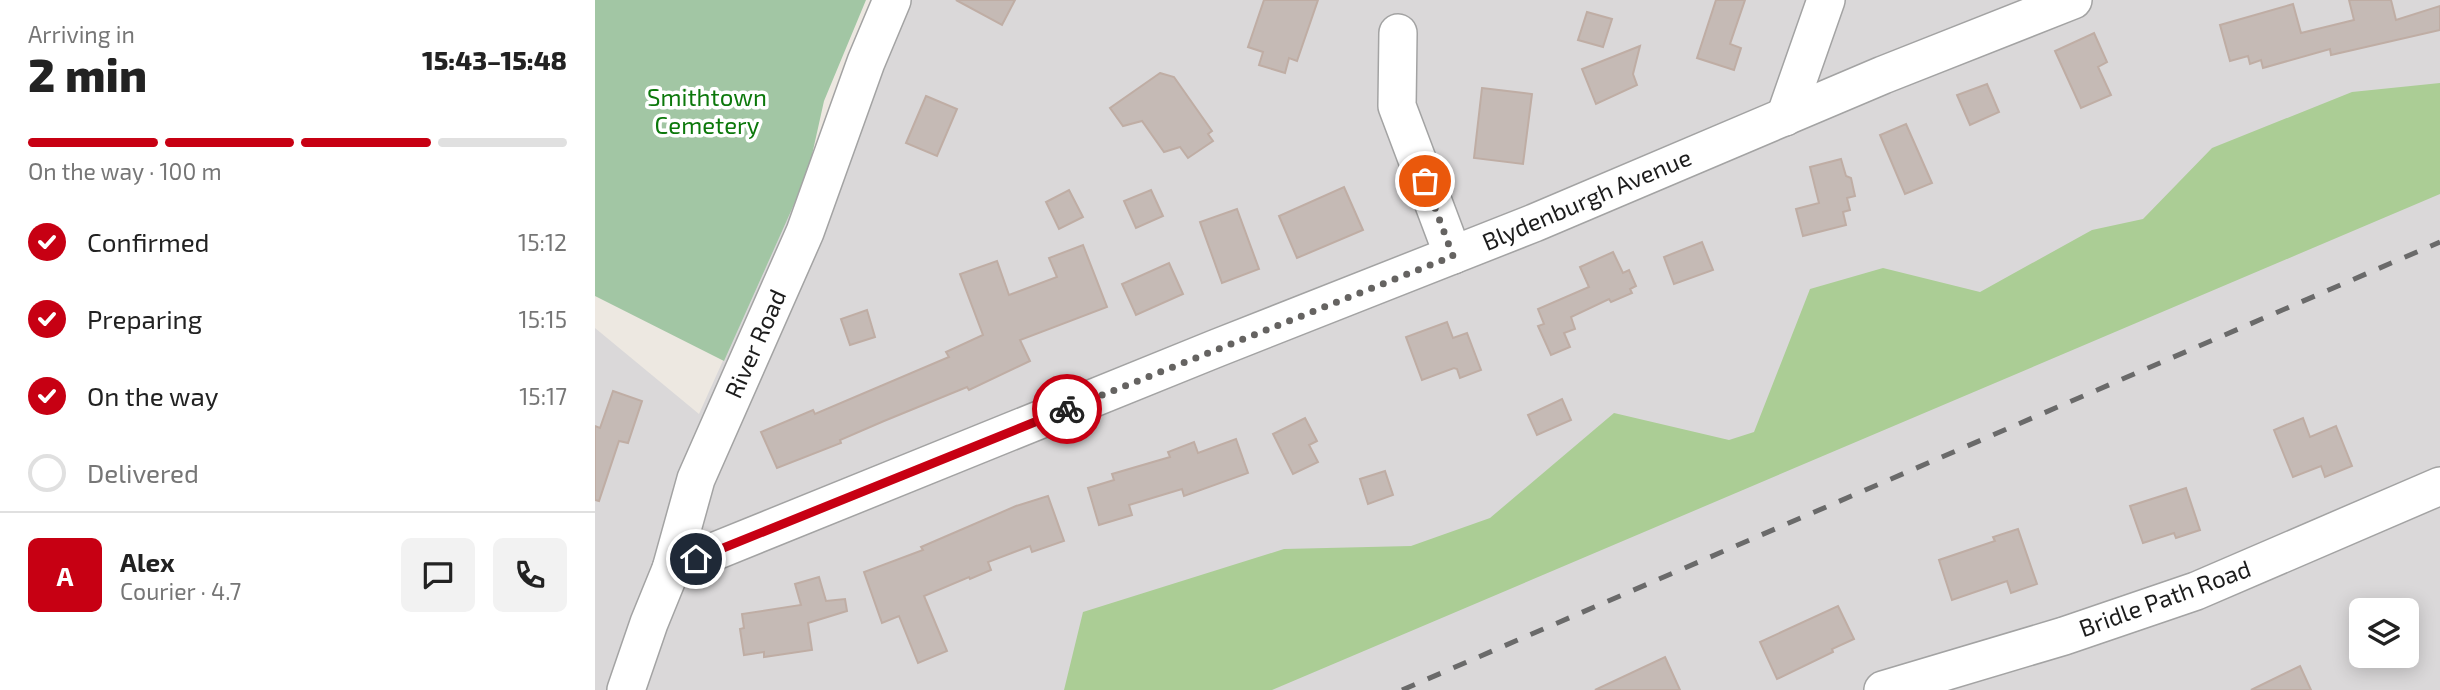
<!DOCTYPE html>
<html lang="en">
<head>
<meta charset="utf-8">
<style>
	body { margin:0; font-family:"Exo 2",sans-serif; background:#f2f2f2; color:#222; height:100vh; display:flex; flex-direction:column; font-size:26px; white-space:nowrap }
	* { box-sizing:border-box; margin:0 }
	p { font-size:23px; color:#767676 }
	.icon { flex:none; width:38px; height:38px; fill:none; stroke:currentColor; stroke-width:2; stroke-linecap:round; stroke-linejoin:round }
	.map { position:relative; flex:1; overflow:hidden }
	.drawer { display:flex; flex-direction:column; background:#fff; width:595px }
	.drawer>* { flex:none }
	.controls { position:absolute; left:1754px; top:598px; display:grid; gap:14px }
	.controls a { display:grid; place-items:center; width:70px; height:70px; border-radius:10px; background:#fff; box-shadow:0 4px 18px #0003; font-size:35px }
	.pin { position:absolute; display:grid; place-items:center; width:60px; height:60px; color:#fff; margin:-30px; border:4px solid #fff; border-radius:50%; box-shadow:0 2px 7px #0007 }
	.courier { position:absolute; display:grid; place-items:center; width:70px; height:70px; margin:-35px; border:5px solid #c70013; border-radius:50%; background:#fff; color:#222; box-shadow:0 2px 9px #0007 }
	.headline em { font-style:normal; font-weight:800 }
	.headline div { display:flex; flex-direction:column-reverse }
	.headline { display:flex; align-items:center; justify-content:space-between; height:119px; padding:0 28px }
	h1 { font-size:46px; font-weight:800; line-height:52px }
	.bar { display:grid; grid-template-columns:repeat(4,1fr); gap:10px 7px; align-content:center; height:84px; padding:0 28px }
	.bar i { height:9px; border-radius:5px; background:#e0e0e0 }
	.bar .current { background:#c70013 }
	.bar p { grid-column:span 4 }
	.line { display:flex; align-items:center; gap:18px; padding:0 28px; border-top:2px solid #e0e0e0 }
	.line div { flex:1 }
	.round { display:grid; place-items:center; flex:none; width:74px; height:74px; border-radius:10px; background:#f2f2f2 }
	ol { padding:0 28px; list-style:none }
	li { display:flex; align-items:center; gap:21px; height:77px }
	li p { margin-inline-start:auto }
	li .icon { padding:7px; border-radius:50%; background:#c70013; color:#fff; stroke-width:4 }
	li:last-child { color:#767676 }
	li i { width:38px; height:38px; border:4px solid #e0e0e0; border-radius:50% }
	main { display:flex; flex:1; min-height:0 }
	.map>svg:first-child { display:block }
	.residential { fill:#dad8d9; fill-rule:evenodd }
	.forest { fill:#abcd95 }
	.cemetery { fill:#a2c6a4 }
	.building { fill:#c5bab5; stroke:#bfada4; stroke-width:2 }
	.lines { fill:none; stroke-linecap:round; stroke-linejoin:round }
	.minor-casing { stroke:#a3a3a3; stroke-width:40 }
	.minor { stroke:#fff; stroke-width:37 }
	.rail { stroke:#6a6a6a; stroke-width:5; stroke-dasharray:14 14; stroke-linecap:butt }
	.done { stroke:#656361; stroke-width:7; stroke-dasharray:0 12.6 }
	.route { stroke:#c70013; stroke-width:9 }
	.labels { text-anchor:middle; stroke-width:7; stroke-linejoin:round; paint-order:stroke }
	.park-label { font-size:24px; fill:#0c780b; stroke:#fff }
	.street-label { font-size:24px; fill:#1c1c1c; stroke:#fff }
</style>
</head>
<body>
<main>
<section class="drawer">
<div class="headline"><div><h1>2 min</h1><p>Arriving in</p></div><em>15:43–15:48</em></div>
<div class="bar"><i class="current"></i><i class="current"></i><i class="current"></i><i></i><p>On the way · 100 m</p></div>
<ol>
<li><svg class="icon" aria-label="check" viewBox="0 0 24 24"><path d="M5 12l5 5 9-10"/></svg>Confirmed<p>15:12</p></li>
<li><svg class="icon" aria-label="check" viewBox="0 0 24 24"><path d="M5 12l5 5 9-10"/></svg>Preparing<p>15:15</p></li>
<li><svg class="icon" aria-label="check" viewBox="0 0 24 24"><path d="M5 12l5 5 9-10"/></svg>On the way<p>15:17</p></li>
<li><i></i>Delivered</li>
</ol>
<div class="line" style="height:126px"><b class="round" style="background:#c70013;color:#fff">A</b><div><b>Alex</b><p>Courier · 4.7</p></div><a class="round"><svg class="icon" aria-label="chat" viewBox="0 0 24 24"><path d="M4 5h16v11H9l-5 4z"/></svg></a><a class="round"><svg class="icon" aria-label="phone" viewBox="0 0 24 24"><path d="M5 4h4l2 5-3 2q2 4 5 5l2-3 5 2v4C11 20 4 13 5 4z"/></svg></a></div>
</section>
<div class="map">
<svg width="1845" height="690" viewBox="0 0 1845 690">
	<rect width="100%" height="100%" fill="#ede8e1"/>
	<path class="residential" d="M290 0H1845V690H0V328L104 414ZM1766 611H1811V656H1766Z"/>
	<path class="forest" d="M1845 83V194L677 690H469L488 612 689 549 816 546 895 518 1019 413 1134 440 1159 432 1215 289 1288 268 1385 292 1497 230 1548 219 1617 148 1757 92Z"/>
	<path class="cemetery" d="M0 0H271L229 101 213 173 129 361 0 296Z"/>
	<g class="building">
		<path d="M361 0H420L407 25Z"/>
		<path d="M669 0H723L702 61 694 58 690 73 664 65 668 52 653 47Z"/>
		<path d="M1121 0H1150L1135 44 1146 48 1139 70 1102 58Z"/>
		<path d="M1754 0H1796L1801 20 1845 6V30L1736 55 1735 49 1668 68 1666 60 1655 64 1653 56 1635 61 1625 25 1698 4 1706 33 1759 20Z"/>
		<path d="M992 12 1017 19 1008 47 983 40Z"/>
		<path d="M1499 33 1512 62 1503 67 1516 95 1486 108 1460 51Z"/>
		<path d="M1045 46 1038 74 1042 85 1001 104 987 69Z"/>
		<path d="M565 73 579 77 617 131 613 134 618 141 593 158 585 147 569 152 547 121 528 126 515 108Z"/>
		<path d="M1392 84 1404 112 1375 125 1362 95Z"/>
		<path d="M887 88 937 94 928 164 879 158Z"/>
		<path d="M331 96 362 109 342 156 311 143Z"/>
		<path d="M1311 124 1337 183 1310 194 1285 135Z"/>
		<path d="M1246 159 1251 176 1256 178 1260 196 1252 198 1255 210 1248 212 1251 225 1208 236 1201 209 1224 203 1215 167Z"/>
		<path d="M749 187 768 230 702 258 684 216Z"/>
		<path d="M474 190 488 217 464 229 451 202Z"/>
		<path d="M556 190 568 216 541 228 529 201Z"/>
		<path d="M642 209 664 269 627 283 605 222Z"/>
		<path d="M1107 242 1118 270 1079 284 1069 257Z"/>
		<path d="M488 245 512 307 425 340 435 361 374 390 372 387 289 421 245 440 246 443 182 468 166 432 218 410 220 414 354 357 351 352 388 335 365 274 402 261 414 295 462 277 454 258Z"/>
		<path d="M1018 252 1028 273 1034 270 1041 286 1035 289 1037 293 1016 302 1014 299 976 317 980 329 969 333 975 347 956 355 943 326 949 324 943 309 994 287 985 267Z"/>
		<path d="M574 263 588 294 541 315 527 284Z"/>
		<path d="M272 310 280 337 255 345 246 319Z"/>
		<path d="M852 322 858 338 872 333 886 370 865 378 862 369 859 368 827 380 811 337Z"/>
		<path d="M18 391 47 401 33 443 24 441 4 501 0 500V426L5 428Z"/>
		<path d="M967 399 976 420 942 435 933 415Z"/>
		<path d="M710 418 722 441 714 445 723 462 698 474 678 434Z"/>
		<path d="M1708 418 1715 437 1741 426 1757 466 1730 477 1726 466 1698 477 1679 430Z"/>
		<path d="M641 439 653 473 589 496 587 489 534 505 537 515 504 525 493 488 519 480 517 474 575 457 573 452 599 442 603 453Z"/>
		<path d="M790 471 798 495 773 504 765 479Z"/>
		<path d="M1591 488 1605 530 1581 538 1579 533 1548 543 1535 506Z"/>
		<path d="M453 496 469 541 437 552 435 546 393 562 396 570 375 579 374 577 329 596 352 651 323 663 304 616 287 623 269 572 328 550 326 547 421 506Z"/>
		<path d="M1423 529 1442 584 1416 593 1412 581 1357 600 1344 560 1400 541 1398 537Z"/>
		<path d="M224 577 231 601 250 599 252 611 213 623 217 650 169 657V652L149 655 145 629 149 628 147 614 206 605 200 584Z"/>
		<path d="M1243 606 1259 639 1237 649 1238 652 1182 679 1165 642Z"/>
		<path d="M1070 657 1085 690H1000Z"/>
		<path d="M1705 666 1716 690H1656Z"/>
	</g>
	<g class="lines">
		<g class="minor-casing">
			<g id="minor">
				<path d="M803 33 802 106 858 255"/>
				<path d="M1190 117 1231 0"/>
				<path d="M76 569 622 348 939 223 1288 75 1478 0"/>
				<path d="M31 690 54 623 76 569 101 479 210 232 271 62 297 0"/>
				<path d="M1288 690 1469 636 1601 591 1845 486"/>
			</g>
		</g>
		<use href="#minor" class="minor"/>
		<path class="rail" d="M807 690 1845 242"/>
	</g>
	<g class="lines">
		<path class="done" d="M472 409 858 256 830 181"/>
		<path class="route" d="M101 559 472 409"/>
	</g>
	<g class="labels">
		<g class="park-label">
			<text x="112" y="106">Smithtown<tspan x="112" dy="28">Cemetery</tspan></text>
		</g>
		<g class="street-label">
			<text transform="translate(992 200) rotate(-23)" y="8">Blydenburgh Avenue</text>
			<text transform="translate(161 344) rotate(-66)" y="8">River Road</text>
			<text transform="translate(1570 599) rotate(-20)" y="8">Bridle Path Road</text>
		</g>
	</g>
</svg>
<div class="controls">
<a><svg class="icon" aria-label="layers" viewBox="0 0 24 24"><path d="M12 4l9 5-9 5-9-5zM3 14l9 5 9-5"/></svg></a>
</div>
<div class="pin" style="left:830px;top:181px;background:#ea580c"><svg class="icon" aria-label="bag" viewBox="0 0 24 24"><path d="M5 8h14l-1 12H6zM9 8a3 3 0 0 1 6 0"/></svg></div>
<div class="pin" style="left:101px;top:559px;background:#1f2937"><svg class="icon" aria-label="home" viewBox="0 0 24 24"><path d="M3 11l9-7 9 7M6 9v11h12V9"/></svg></div>
<div class="courier" style="left:472px;top:409px"><svg class="icon" aria-label="bike" viewBox="0 0 24 24"><circle cx="6" cy="16" r="4"/><circle cx="18" cy="16" r="4"/><path d="M6 16l4-8h5l3 8M10 8l3 8H6M13 5h3"/></svg></div>
</div>
</main>
</body>
</html>
